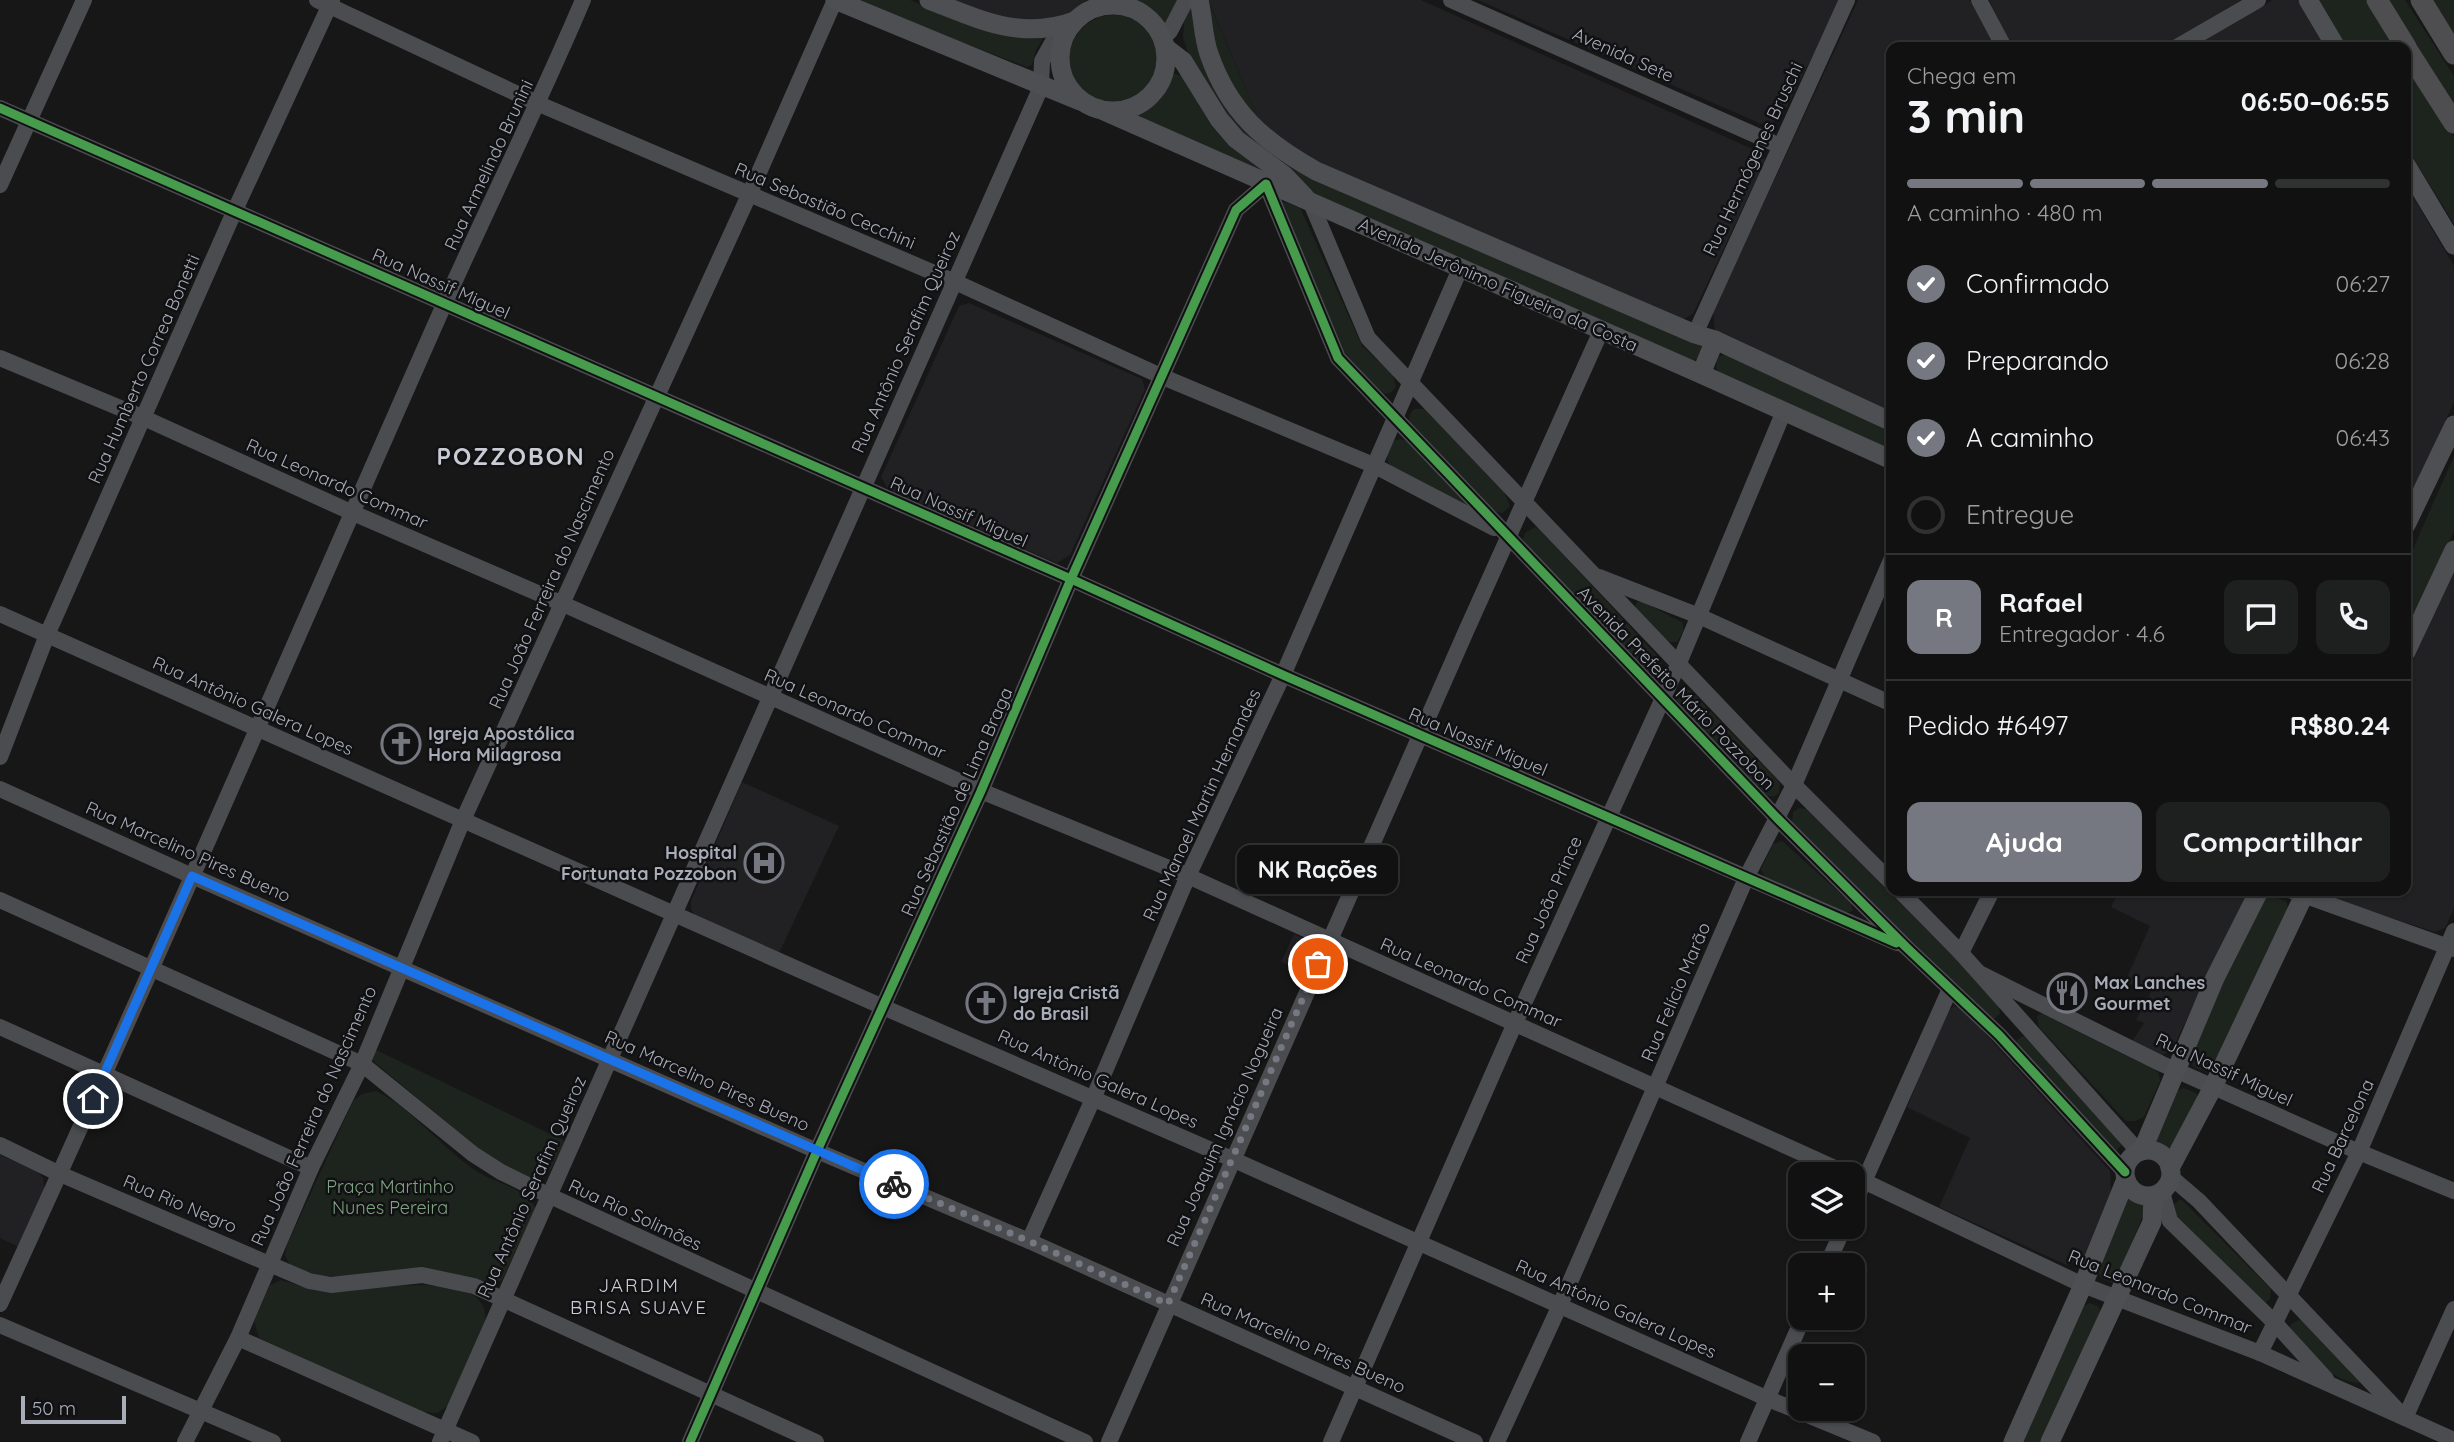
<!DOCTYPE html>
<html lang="pt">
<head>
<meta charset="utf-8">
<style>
	body { margin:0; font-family:Quicksand,sans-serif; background:#1e1f1f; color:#f1f3f6; height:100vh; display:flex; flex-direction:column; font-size:26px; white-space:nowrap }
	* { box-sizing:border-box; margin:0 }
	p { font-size:23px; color:#9c9d9f }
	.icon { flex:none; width:38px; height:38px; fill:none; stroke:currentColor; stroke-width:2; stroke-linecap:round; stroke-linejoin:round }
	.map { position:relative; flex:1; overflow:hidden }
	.side { position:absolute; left:1886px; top:42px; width:525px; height:854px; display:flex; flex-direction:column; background:#111; border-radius:14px; box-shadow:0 2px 5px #0004,0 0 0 2px #303131 }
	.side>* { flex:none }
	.controls { position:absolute; left:1788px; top:1162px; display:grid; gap:14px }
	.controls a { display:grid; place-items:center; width:77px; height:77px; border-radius:14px; background:#111; box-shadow:0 2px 5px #0004,0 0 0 2px #303131; font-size:35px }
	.scale { position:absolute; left:21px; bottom:18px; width:105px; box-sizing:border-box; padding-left:7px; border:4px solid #a8adb8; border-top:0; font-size:19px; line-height:24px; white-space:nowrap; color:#a8adb8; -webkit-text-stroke:5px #111113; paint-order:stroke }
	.pin { position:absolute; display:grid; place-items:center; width:60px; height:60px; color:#fff; margin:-30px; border:4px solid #fff; border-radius:50%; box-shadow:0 2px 7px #0007 }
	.courier { position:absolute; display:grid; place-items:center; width:70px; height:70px; margin:-35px; border:5px solid #1a73e8; border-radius:50%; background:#fff; color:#222; box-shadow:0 2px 9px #0007 }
	.bubble { position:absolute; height:49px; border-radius:14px; background:#111; box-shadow:0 2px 5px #0004,0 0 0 2px #303131; font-size:23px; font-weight:800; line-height:49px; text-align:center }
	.headline em { font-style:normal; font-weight:800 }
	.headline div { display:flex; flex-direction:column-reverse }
	.headline { display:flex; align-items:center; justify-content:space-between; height:119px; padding:0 21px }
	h1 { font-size:46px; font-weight:800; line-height:52px }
	.bar { display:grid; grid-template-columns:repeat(4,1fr); gap:10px 7px; align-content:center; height:84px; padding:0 21px }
	.bar i { height:9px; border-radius:5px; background:#303131 }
	.bar .active { background:#757880 }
	.bar p { grid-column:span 4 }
	.line { display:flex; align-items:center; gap:18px; padding:0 21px; border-top:2px solid #303131 }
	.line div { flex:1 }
	.round { display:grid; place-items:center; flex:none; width:74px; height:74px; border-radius:14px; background:#1e1f1f }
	ol { padding:0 21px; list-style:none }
	li { display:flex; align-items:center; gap:21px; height:77px }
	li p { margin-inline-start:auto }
	li .icon { padding:7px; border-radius:50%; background:#757880; color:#fff; stroke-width:4 }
	li:last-child { color:#9c9d9f }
	li i { width:38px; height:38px; border:4px solid #303131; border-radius:50% }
	.button { display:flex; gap:14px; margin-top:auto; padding:14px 21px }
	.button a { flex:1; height:80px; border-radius:14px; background:#757880; color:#fff; font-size:28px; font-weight:800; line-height:80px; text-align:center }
	.button a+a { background:#1e1f1f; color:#f1f3f6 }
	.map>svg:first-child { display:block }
	.built { fill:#212123 }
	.green { fill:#1d241e }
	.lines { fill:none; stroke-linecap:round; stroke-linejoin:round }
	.minor { stroke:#4b4c50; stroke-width:16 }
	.major { stroke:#4d4f52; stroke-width:19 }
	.highway { stroke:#4e4e51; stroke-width:21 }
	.cycleway-casing { stroke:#111113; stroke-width:13 }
	.cycleway { stroke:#469c4c; stroke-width:9 }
	.done { stroke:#757880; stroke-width:7; stroke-dasharray:0 12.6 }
	.route { stroke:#1a73e8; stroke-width:9 }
	.labels { text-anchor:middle; stroke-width:5; stroke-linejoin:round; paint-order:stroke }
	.street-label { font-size:18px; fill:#a8adb8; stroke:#111113 }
	.poi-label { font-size:18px; font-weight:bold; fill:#a8adb8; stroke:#111113; text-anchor:start }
	.park-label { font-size:18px; fill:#7fa381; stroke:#111113 }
	.neighbourhood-label { font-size:19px; letter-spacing:2px; fill:#c9ccd4; stroke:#111113 }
	.district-label { font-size:24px; font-weight:bold; letter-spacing:2px; fill:#c9ccd4; stroke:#111113 }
</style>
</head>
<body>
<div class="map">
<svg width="2454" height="1442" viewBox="0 0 2454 1442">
	<rect width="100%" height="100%" fill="#171717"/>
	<g class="built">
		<path d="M945 0H1086L1067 18 1020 26Z"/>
		<path d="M1208 0H1421L1759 152 1765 161 1693 314 1683 319 1320 167 1263 129Z"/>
		<path d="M1478 0H1838L1839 4 1781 118 1766 126Z"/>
		<path d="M1858 0H1970L1995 47H1892V412L1715 333 1713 312Z"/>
		<path d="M1989 0H2241L2162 47H2012Z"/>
		<path d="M2273 0H2297L2325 47H2189Z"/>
		<path d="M2406 185 2454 266V402L2406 509Z"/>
		<path d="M969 303 1142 379 1145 389 1070 555 1057 563 888 489 881 477 959 306Z"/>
		<path d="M2454 571V908L2445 928 2435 932 2321 895 2320 891H2406V675Z"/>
		<path d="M742 782 839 826 779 953 695 916 691 909V901Z"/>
		<path d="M2119 891 2248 892 2171 1052 2158 1056 2131 1043 2144 1023 2136 1020 2151 992 2125 982 2150 926 2111 907Z"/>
		<path d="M1294 934 1309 941 1313 948 1303 971 1281 962Z"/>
		<path d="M1954 1006 1963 1009 2110 1171 2111 1191 2083 1259 2067 1265 1939 1207 1970 1138 1907 1107 1947 1012Z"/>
		<path d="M0 1155 37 1171 43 1178 45 1191 19 1247 0 1238Z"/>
	</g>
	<g class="green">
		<path d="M855 0H910L989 32 1020 35 1041 34 1043 38 1036 50 1032 65 1027 67 857 3Z"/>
		<path d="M1110 0H1178L1166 22 1161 25C1155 14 1140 4 1128 1 1122 0 1116 1 1110 0Z"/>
		<path d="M2317 0H2367L2397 47H2346Z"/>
		<path d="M2383 0H2405L2454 76V112Z"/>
		<path d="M2433 0H2454V35Z"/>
		<path d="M1208 1 1263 129 1228 79 1210 36Z"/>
		<path d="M1192 5 1254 136 1703 346 1699 359 1687 361 1315 199 1238 133 1188 53 1183 38 1184 24 1185 16Z"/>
		<circle cx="1114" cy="60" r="45"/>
		<path d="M2406 62 2454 137V224L2406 146Z"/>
		<path d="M1176 74 1182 76 1276 177 1135 116C1153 106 1166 96 1171 75Z"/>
		<path d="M1281 201 1300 208 1303 214 1362 346 1393 375 1396 387 1390 393 1385 394 1378 390 1340 347Z"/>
		<path d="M1730 353 1892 428V455L1720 375 1716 367 1718 357Z"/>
		<path d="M1414 409H1426L1504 492 1510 506 1503 513 1497 512 1490 506 1409 422 1410 414Z"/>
		<path d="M1400 439 1407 441 1471 505H1467L1391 467C1384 457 1388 451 1393 441Z"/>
		<path d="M2454 456V531L2411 627 2406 628V565Z"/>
		<path d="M1535 527 1540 530 1659 658 1662 663 1661 670 1656 674 1645 669 1526 546 1523 539 1525 533Z"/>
		<path d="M1637 602H1643L1683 623V632L1677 642H1668L1635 607Z"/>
		<path d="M1682 687 1691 691 1780 783 1779 793 1773 797 1766 795 1678 705C1675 697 1676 693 1682 687Z"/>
		<path d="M1799 808 1806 809 1998 1001 2000 1014 1994 1019 1989 1017 1792 823 1793 812Z"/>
		<path d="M1782 841 1851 903 1853 910 1845 914 1765 877 1761 869 1773 844Z"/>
		<path d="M2271 896 2286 901 2289 910 2215 1066 2207 1072 2193 1067 2191 1058 2222 980 2263 899Z"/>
		<path d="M2044 1012 2152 1067 2159 1074 2160 1081 2144 1117 2135 1121H2126L2039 1027 2037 1016Z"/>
		<path d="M2025 1035 2123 1143 2117 1150H2111L2016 1045 2017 1040Z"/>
		<path d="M374 1049 565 1141 551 1169 540 1179 528 1178 487 1156 373 1061Z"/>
		<path d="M2184 1088 2196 1093 2200 1101 2171 1156 2160 1145 2153 1143 2177 1091Z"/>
		<path d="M376 1091C410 1106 444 1151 478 1172 497 1184 526 1188 536 1209L502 1280 491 1285C468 1278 445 1269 421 1269 376 1269 335 1286 291 1268L285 1255 287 1245 353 1101 362 1094Z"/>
		<path d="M2129 1193 2148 1202 2118 1279 2112 1283 2101 1278 2098 1271Z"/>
		<path d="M2179 1200H2182L2271 1289 2270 1299 2266 1302H2260L2174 1216 2172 1206Z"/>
		<path d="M281 1280C299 1285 314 1292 334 1292 365 1291 493 1265 485 1322L448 1406 437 1413 420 1412 259 1338 254 1321 270 1285Z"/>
		<path d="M2090 1303 2099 1307 2101 1314 2043 1442H2020L2083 1306Z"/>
		<path d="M2299 1320 2305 1321 2362 1378 2360 1383C2330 1383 2308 1349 2290 1329L2291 1324Z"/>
	</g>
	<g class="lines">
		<g class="minor">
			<path d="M317 0 539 104 953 281 1163 377 1373 465 1494 528"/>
			<path d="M1451 0 1780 146"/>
			<path d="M1979 0 2004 47"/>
			<path d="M1163 38 1170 31 1186 0"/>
			<path d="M2177 47 2258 0"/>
			<path d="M0 108 1071 579 1283 675 1897 943"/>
			<path d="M0 185 84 0"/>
			<path d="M1311 203 1368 338 1794 785 1892 883"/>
			<path d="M1695 334 1847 0"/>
			<path d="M0 358 144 418 353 513 563 604 981 791 1188 876 1848 1174"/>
			<path d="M1599 577 1699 616 1892 704"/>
			<path d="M0 614 883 1007 1232 1159 1766 1398 1873 1442"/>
			<path d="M0 757 47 635 235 210 332 0"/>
			<path d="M0 789 192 876 817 1151 1029 1241 1475 1442"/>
			<path d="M1900 891 1961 953 2139 1152"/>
			<path d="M2292 891 2454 949"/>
			<path d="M0 900 362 1064 473 1154 501 1172 548 1195 1085 1442"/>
			<path d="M1961 953 1992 891"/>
			<path d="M1981 974 2162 1064 2359 1152 2454 1191"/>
			<path d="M0 1027 311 1168"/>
			<path d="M0 1145 60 1174 309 1281 331 1285 422 1275 474 1286 816 1442"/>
			<path d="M1853 1176 2083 1285 2260 1353 2454 1440"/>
			<path d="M2171 1177 2199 1201 2405 1418 2454 1309"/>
			<path d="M2162 1192 2170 1221 2275 1323 2326 1379"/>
			<path d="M1853 1206 1950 989"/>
			<path d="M1029 1241 1093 1099 1188 876 1283 675 1460 269"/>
			<path d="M1827 1265 1844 1227"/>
			<path d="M0 1304C152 973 296 639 443 307 489 204 539 104 583 0"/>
			<path d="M0 1325 273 1442"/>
			<path d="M238 1338 472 1442"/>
			<path d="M2260 1353 2359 1152 2454 931"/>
			<path d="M185 1442 238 1338 311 1168 362 1064 463 820 749 195 835 0"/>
			<path d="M440 1442 1041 87 1042 61 1056 36 1067 32"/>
			<path d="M690 1442 817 1151 981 791 1071 579 1236 210 1266 184 1338 358 1777 818 1906 947 1999 1035 2125 1172"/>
			<path d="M1109 1442 1467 629 1601 331"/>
			<path d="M1331 1442 1515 1023 1679 663 1784 411"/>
			<path d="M1497 1442 1560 1305 1747 876 1794 785 1892 558"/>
			<path d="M1748 1442 1803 1318"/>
		</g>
		<g class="major">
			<path d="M835 0 1080 101"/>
			<path d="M929 0C979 19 1020 41 1075 21"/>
			<path d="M1199 0C1203 17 1203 37 1209 54 1229 112 1264 142 1316 171L1695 334 1715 340 1892 422"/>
			<path d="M2308 0 2336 47"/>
			<circle cx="1113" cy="58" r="53"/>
			<path d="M1166 48 1183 61 1219 119 1236 139 1284 175 1305 197"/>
			<path d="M1104 111 1701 374 1892 460"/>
			<path d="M2406 165 2454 245"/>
			<path d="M1701 374 1715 340"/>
			<path d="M2406 525 2454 425"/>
			<path d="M2406 652 2454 550"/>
			<circle cx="2148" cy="1173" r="23"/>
			<path d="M2142 1151 2215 978 2259 891"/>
			<path d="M2170 1168 2213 1087 2306 891"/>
			<path d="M2013 1442 2083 1285 2126 1179"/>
			<path d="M2050 1442 2152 1222 2153 1196"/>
		</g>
		<g class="highway">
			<path d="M2377 0 2406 47"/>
			<path d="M2421 0 2454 54"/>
			<path d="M2406 48 2454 123"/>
		</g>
		<g class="cycleway-casing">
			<g id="cycleway">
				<path d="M0 108 1071 579 1283 675 1896 943"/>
				<path d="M690 1442 817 1151 981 791 1071 579 1236 210 1266 184 1338 358 1777 818 1906 947 1999 1035 2125 1172"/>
			</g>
		</g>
		<use href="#cycleway" class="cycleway"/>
	</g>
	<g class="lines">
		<path class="done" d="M894 1184 1029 1241 1168 1304 1318 964"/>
		<path class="route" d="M93 1099 192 876 894 1184"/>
	</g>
	<defs>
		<g id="church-ring" transform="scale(2.0125)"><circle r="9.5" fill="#111113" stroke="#757880" stroke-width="1.5"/><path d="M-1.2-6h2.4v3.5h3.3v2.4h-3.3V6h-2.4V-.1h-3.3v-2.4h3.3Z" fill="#757880"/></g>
		<g id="hospital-ring" transform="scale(2.0125)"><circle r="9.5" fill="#111113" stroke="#757880" stroke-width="1.5"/><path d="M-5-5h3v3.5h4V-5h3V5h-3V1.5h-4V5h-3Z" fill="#757880"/></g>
		<g id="restaurant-ring" transform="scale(2.0125)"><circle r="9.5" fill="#111113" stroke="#757880" stroke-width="1.5"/><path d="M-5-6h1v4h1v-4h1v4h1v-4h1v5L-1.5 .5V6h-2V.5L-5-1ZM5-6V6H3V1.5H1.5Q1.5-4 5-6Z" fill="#757880"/></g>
	</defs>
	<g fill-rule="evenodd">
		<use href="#church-ring" x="401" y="744"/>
		<use href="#hospital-ring" x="764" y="863"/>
		<use href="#restaurant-ring" x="2067" y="993"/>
		<use href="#church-ring" x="986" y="1003"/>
	</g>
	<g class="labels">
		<g class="street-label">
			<text transform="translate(1623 55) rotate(24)" y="6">Avenida Sete</text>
			<text transform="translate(1753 159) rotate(-65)" y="6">Rua Hermógenes Bruschi</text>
			<text transform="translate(489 165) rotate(-65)" y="6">Rua Armelindo Brunini</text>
			<text transform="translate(825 206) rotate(23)" y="6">Rua Sebastião Cecchini</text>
			<text transform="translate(441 284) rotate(24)" y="6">Rua Nassif Miguel</text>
			<text transform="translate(1498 285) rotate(24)" y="6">Avenida Jerônimo Figueira da Costa</text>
			<text transform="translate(906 342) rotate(-66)" y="6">Rua Antônio Serafim Queiroz</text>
			<text transform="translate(144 369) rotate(-66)" y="6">Rua Humberto Correa Bonetti</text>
			<text transform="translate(337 484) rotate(24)" y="6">Rua Leonardo Commar</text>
			<text transform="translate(959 512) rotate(24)" y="6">Rua Nassif Miguel</text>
			<text transform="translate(552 579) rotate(-66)" y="6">Rua João Ferreira do Nascimento</text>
			<text transform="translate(1676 688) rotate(46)" y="6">Avenida Prefeito Mário Pozzobon</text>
			<text transform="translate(253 706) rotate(24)" y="6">Rua Antônio Galera Lopes</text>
			<text transform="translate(855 714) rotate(24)" y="6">Rua Leonardo Commar</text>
			<text transform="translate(1478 742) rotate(23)" y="6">Rua Nassif Miguel</text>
			<text transform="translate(957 802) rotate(-66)" y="6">Rua Sebastião de Lima Braga</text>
			<text transform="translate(1202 805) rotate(-65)" y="6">Rua Manoel Martin Hernandes</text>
			<text transform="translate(188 852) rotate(24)" y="6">Rua Marcelino Pires Bueno</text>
			<text transform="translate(1549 900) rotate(-66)" y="6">Rua João Prince</text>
			<text transform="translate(1471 983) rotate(24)" y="6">Rua Leonardo Commar</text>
			<text transform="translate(1676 992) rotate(-67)" y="6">Rua Felício Marão</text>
			<text transform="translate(2224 1070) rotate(25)" y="6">Rua Nassif Miguel</text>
			<text transform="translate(1098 1079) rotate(24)" y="6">Rua Antônio Galera Lopes</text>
			<text transform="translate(707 1081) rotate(24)" y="6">Rua Marcelino Pires Bueno</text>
			<text transform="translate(314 1116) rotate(-66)" y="6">Rua João Ferreira do Nascimento</text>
			<text transform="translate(1225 1127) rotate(-66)" y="6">Rua Joaquim Ignácio Nogueira</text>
			<text transform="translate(2343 1136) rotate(-65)" y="6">Rua Barcelona</text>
			<text transform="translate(532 1187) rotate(-66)" y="6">Rua Antônio Serafim Queiroz</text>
			<text transform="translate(180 1204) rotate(23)" y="6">Rua Rio Negro</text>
			<text transform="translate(635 1215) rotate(25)" y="6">Rua Rio Solimões</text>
			<text transform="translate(2160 1292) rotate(22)" y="6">Rua Leonardo Commar</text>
			<text transform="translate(1616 1309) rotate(24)" y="6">Rua Antônio Galera Lopes</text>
			<text transform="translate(1303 1343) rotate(24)" y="6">Rua Marcelino Pires Bueno</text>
		</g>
		<g class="poi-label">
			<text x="428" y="740">Igreja Apostólica<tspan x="428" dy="21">Hora Milagrosa</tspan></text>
			<text x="737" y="859" text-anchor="end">Hospital<tspan x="737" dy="21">Fortunata Pozzobon</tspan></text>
			<text x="2094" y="989">Max Lanches<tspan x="2094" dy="21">Gourmet</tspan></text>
			<text x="1013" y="999">Igreja Cristã<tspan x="1013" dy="21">do Brasil</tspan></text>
		</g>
		<g class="park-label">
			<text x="390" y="1193">Praça Martinho<tspan x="390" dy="21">Nunes Pereira</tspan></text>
		</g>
		<g class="neighbourhood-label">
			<text x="639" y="1292">JARDIM<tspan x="639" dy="22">BRISA SUAVE</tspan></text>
		</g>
		<g class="district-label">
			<text x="511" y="465">POZZOBON</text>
		</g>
	</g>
</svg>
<div class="controls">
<a><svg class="icon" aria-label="layers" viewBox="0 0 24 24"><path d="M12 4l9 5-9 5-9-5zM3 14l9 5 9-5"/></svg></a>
<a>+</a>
<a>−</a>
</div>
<div class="scale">50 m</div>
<div class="pin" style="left:1318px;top:964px;background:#ea580c"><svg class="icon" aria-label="bag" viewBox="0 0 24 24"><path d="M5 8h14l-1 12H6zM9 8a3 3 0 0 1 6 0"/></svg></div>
<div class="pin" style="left:93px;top:1099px;background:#1f2937"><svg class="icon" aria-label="home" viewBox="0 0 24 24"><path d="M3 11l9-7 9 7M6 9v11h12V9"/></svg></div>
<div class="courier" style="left:894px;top:1184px"><svg class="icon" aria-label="bike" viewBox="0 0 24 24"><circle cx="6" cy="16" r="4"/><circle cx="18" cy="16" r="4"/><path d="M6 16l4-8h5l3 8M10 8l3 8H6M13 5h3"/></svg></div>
<div class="bubble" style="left:1237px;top:845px;width:161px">NK Rações</div>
<section class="side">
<div class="headline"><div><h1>3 min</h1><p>Chega em</p></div><em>06:50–06:55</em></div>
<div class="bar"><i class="active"></i><i class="active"></i><i class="active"></i><i></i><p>A caminho · 480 m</p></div>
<ol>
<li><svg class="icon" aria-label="check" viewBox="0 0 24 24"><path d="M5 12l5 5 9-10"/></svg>Confirmado<p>06:27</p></li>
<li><svg class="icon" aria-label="check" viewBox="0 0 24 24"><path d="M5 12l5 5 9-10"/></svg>Preparando<p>06:28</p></li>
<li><svg class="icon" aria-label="check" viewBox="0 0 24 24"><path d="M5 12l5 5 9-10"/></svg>A caminho<p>06:43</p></li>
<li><i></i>Entregue</li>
</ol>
<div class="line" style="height:126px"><b class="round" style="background:#757880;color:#fff">R</b><div><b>Rafael</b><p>Entregador · 4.6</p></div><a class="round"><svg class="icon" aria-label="chat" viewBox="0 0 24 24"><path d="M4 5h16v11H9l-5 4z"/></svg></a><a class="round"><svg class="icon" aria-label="phone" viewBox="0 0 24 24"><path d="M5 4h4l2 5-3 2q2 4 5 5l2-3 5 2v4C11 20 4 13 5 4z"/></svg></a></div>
<div class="line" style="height:91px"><div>Pedido #6497</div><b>R$80.24</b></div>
<div class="button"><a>Ajuda</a><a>Compartilhar</a></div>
</section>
</div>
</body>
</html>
